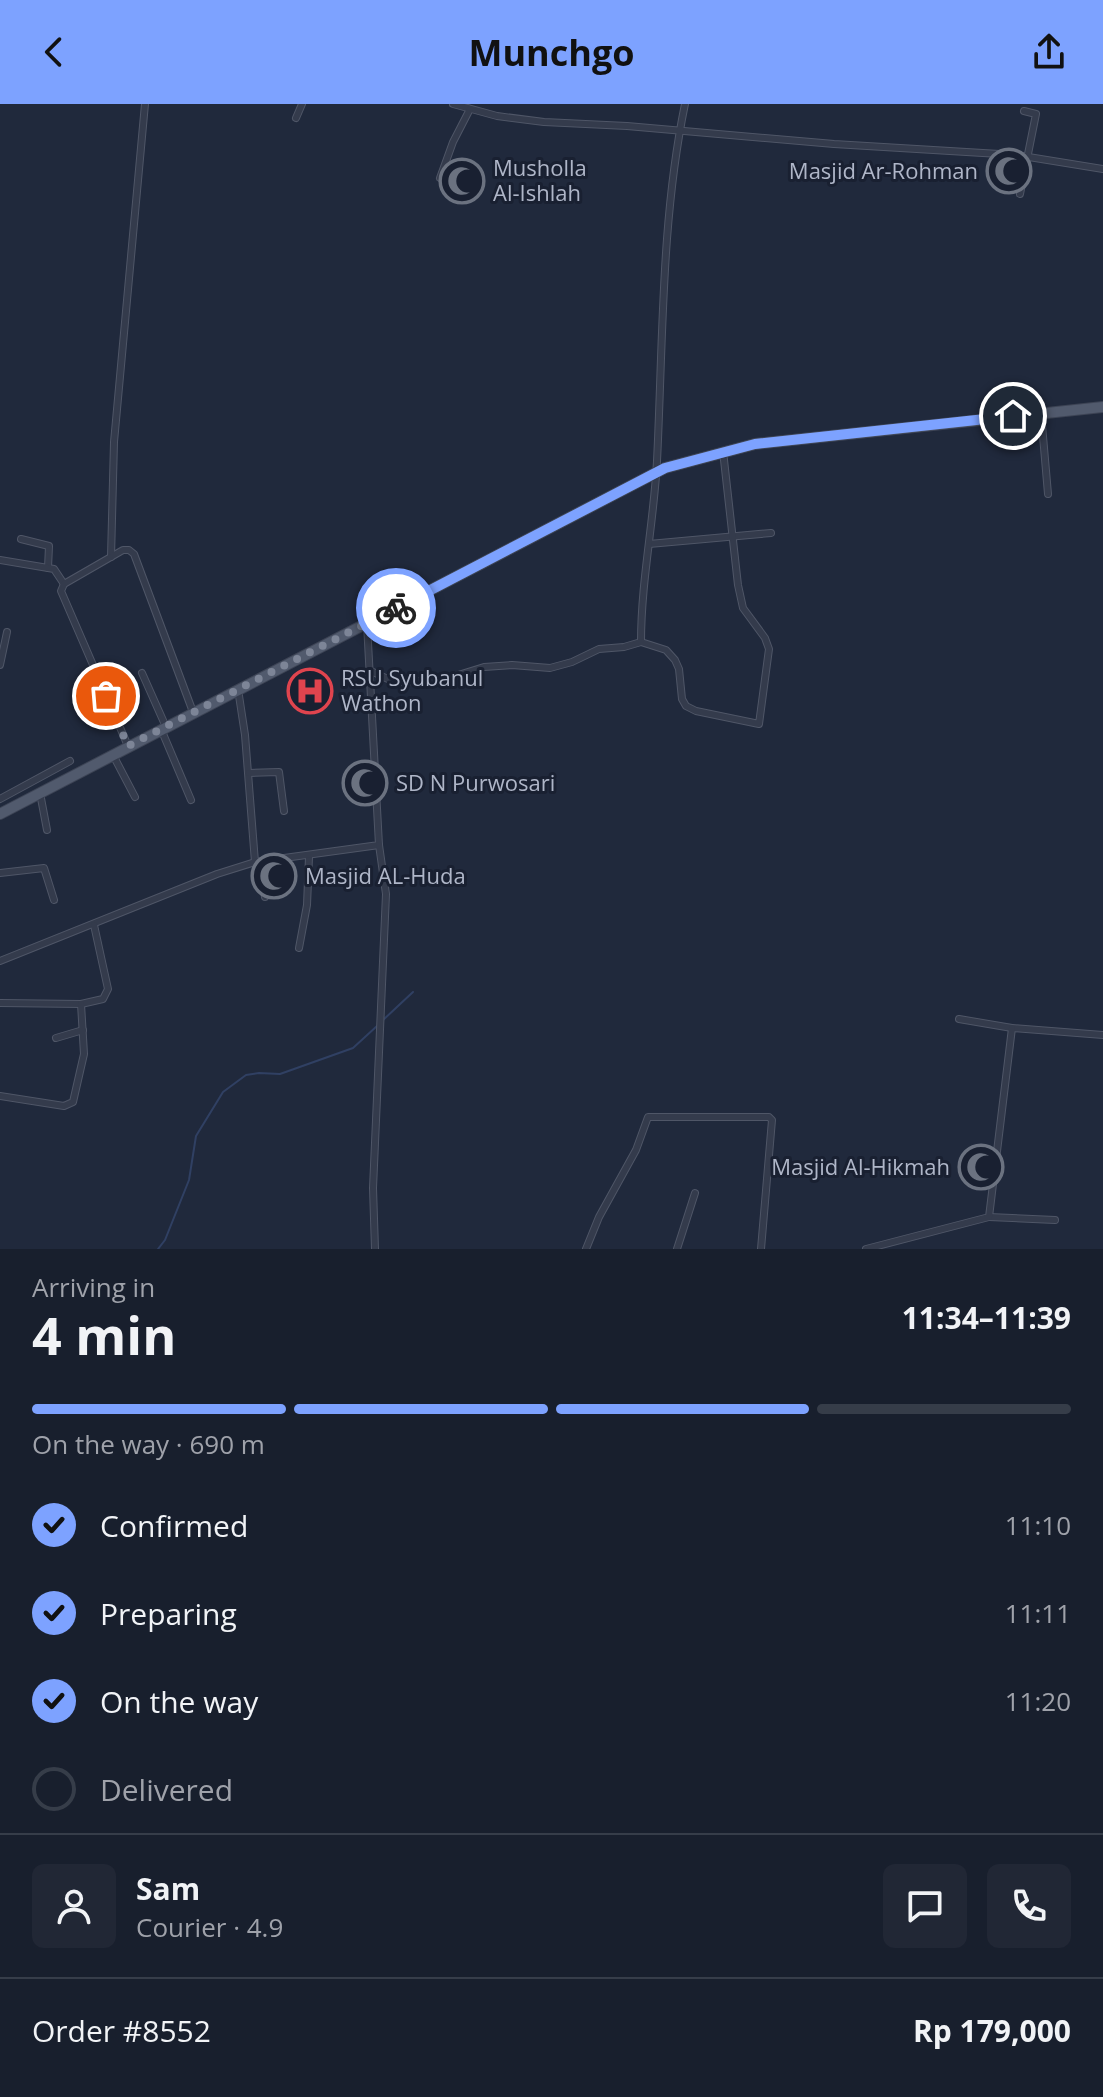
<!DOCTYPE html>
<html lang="en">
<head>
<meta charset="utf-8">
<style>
	body { margin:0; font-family:"Open Sans",sans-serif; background:#212735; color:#f1f3f6; height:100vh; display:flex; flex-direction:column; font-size:30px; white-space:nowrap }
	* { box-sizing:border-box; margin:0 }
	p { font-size:26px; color:#9fa2aa }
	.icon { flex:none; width:44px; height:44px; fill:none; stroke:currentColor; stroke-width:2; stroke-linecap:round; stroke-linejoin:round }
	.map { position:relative; height:1145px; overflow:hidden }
	.drawer { display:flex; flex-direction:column; background:#181f2d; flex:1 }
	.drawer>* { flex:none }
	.pin { position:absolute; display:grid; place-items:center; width:68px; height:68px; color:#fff; margin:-34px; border:4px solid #fff; border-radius:50%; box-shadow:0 2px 8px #0007 }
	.courier { position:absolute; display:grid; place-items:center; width:80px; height:80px; margin:-40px; border:6px solid #7da2ff; border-radius:50%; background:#fff; color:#222; box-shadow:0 2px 10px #0007 }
	.headline em { font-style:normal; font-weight:700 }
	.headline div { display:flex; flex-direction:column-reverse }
	.headline { display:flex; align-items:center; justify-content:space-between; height:136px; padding:0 32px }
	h1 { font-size:52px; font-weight:700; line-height:60px }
	.bar { display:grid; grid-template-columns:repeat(4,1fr); gap:12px 8px; align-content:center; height:96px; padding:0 32px }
	.bar i { height:10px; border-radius:6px; background:#363d49 }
	.bar .selected { background:#7da2ff }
	.bar p { grid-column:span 4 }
	.line { display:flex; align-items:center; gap:20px; padding:0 32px; border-top:2px solid #363d49 }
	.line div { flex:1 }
	.round { display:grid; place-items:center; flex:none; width:84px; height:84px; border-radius:12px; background:#212735 }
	ol { padding:0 32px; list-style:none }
	li { display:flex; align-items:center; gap:24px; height:88px }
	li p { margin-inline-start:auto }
	li .icon { padding:8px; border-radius:50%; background:#7da2ff; color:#111; stroke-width:4 }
	li:last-child { color:#9fa2aa }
	li i { width:44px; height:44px; border:4px solid #363d49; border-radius:50% }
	header { display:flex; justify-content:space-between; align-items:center; height:104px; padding:0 32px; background:#7da2ff; color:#111; font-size:36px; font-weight:700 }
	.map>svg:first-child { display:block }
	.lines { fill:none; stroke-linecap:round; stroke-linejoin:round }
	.stream { stroke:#304063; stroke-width:2 }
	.minor-casing { stroke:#4f5667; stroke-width:8 }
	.primary-casing { stroke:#3d4455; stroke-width:12 }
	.minor { stroke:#343b4c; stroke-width:6 }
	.primary { stroke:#515a6d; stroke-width:10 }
	.done { stroke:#7d8597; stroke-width:8; stroke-dasharray:0 14.4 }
	.route { stroke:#7da2ff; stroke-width:10 }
	.labels { text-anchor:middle; stroke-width:6; stroke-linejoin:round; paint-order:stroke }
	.poi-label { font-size:22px; fill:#afb6c8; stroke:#192031; text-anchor:start }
</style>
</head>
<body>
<header><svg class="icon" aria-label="back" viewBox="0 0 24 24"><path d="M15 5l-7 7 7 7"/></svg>Munchgo<svg class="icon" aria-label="share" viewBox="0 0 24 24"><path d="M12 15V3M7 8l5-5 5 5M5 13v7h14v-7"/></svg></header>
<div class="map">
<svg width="1103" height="1145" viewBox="0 0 1103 1145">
	<rect width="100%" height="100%" fill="#20293c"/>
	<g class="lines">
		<g class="stream">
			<path d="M382 917 413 888"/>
			<path d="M158 1145 165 1136 189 1076 196 1032 223 988 246 971 259 969 280 970 353 944 377 922"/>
		</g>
		<g class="minor-casing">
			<g id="minor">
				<path d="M453 0 497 12 544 18 627 22 834 40 1016 51 1103 65"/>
				<path d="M296 14 302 0"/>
				<path d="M440 74 453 38 470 5"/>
				<path d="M1020 90 1036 10 1024 7"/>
				<path d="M1041 309 1048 390"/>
				<path d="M21 435 49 442 48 464"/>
				<path d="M649 440 771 429"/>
				<path d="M111 453 114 338 145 0"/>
				<path d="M0 456 54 465 64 480"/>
				<path d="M641 538C641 477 654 417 657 357 663 238 661 116 685 0"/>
				<path d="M0 561 7 528"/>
				<path d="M369 566 394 578 442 576 484 563 512 561 550 564 572 558 599 545 624 543 641 538 666 546 675 556 679 565 682 595 686 602 696 607 759 620 769 545 765 534 743 504 738 481 723 347"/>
				<path d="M142 569 166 623"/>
				<path d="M238 585 245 631 255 758"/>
				<path d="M161 625 191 696"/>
				<path d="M128 642 61 487 64 480 123 446H129L134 450 193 608"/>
				<path d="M113 651 135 693"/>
				<path d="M249 669 279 668 284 707"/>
				<path d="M40 689 47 726"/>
				<path d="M0 695 70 657"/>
				<path d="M260 758 265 793"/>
				<path d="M0 769 44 764 54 796"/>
				<path d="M299 844 307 801 309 753"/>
				<path d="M0 857 217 770 255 758 379 741 367 520"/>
				<path d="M0 899 81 900 103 895 108 885 94 821"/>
				<path d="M959 915 1012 924 1103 931"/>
				<path d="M56 934 83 926"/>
				<path d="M0 992 64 1002 73 998 84 950 81 900"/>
				<path d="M989 1113 1055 1116"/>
				<path d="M375 1145 373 1084 386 790 379 741"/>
				<path d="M586 1145 599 1113 636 1046 648 1013H769L772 1016 761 1145"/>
				<path d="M677 1145 695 1089"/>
				<path d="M866 1145 989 1113 1012 924"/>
			</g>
		</g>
		<g class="primary-casing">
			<path id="primary" d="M0 710 665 364 755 340 1103 303"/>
		</g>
		<use href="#minor" class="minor"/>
		<use href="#primary" class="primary"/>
	</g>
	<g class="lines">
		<path class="done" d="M106 592 128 642 396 504"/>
		<path class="route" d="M396 504 665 364 755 340 1013 312"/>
	</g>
	<defs>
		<g id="mosque-ring" transform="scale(2.3)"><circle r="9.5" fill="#192031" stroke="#6b7280" stroke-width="1.5"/><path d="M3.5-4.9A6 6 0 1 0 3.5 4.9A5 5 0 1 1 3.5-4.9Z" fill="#6b7280"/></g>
		<g id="hospital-ring" transform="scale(2.3)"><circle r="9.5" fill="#192031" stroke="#e0444e" stroke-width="1.5"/><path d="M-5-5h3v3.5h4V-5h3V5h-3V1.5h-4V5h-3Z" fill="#e0444e"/></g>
	</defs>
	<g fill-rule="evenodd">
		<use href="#mosque-ring" x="1009" y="67"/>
		<use href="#mosque-ring" x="462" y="77"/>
		<use href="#hospital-ring" x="310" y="587"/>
		<use href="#mosque-ring" x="365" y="679"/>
		<use href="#mosque-ring" x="274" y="772"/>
		<use href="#mosque-ring" x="981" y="1063"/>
	</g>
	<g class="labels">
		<g class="poi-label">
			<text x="493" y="72">Musholla<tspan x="493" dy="25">Al-Ishlah</tspan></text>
			<text x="978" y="75" text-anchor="end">Masjid Ar-Rohman</text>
			<text x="341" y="582">RSU Syubanul<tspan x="341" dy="25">Wathon</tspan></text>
			<text x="396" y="687">SD N Purwosari</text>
			<text x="305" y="780">Masjid AL-Huda</text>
			<text x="950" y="1071" text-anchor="end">Masjid Al-Hikmah</text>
		</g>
	</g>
</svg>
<div class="pin" style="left:106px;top:592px;background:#ea580c"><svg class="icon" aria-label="bag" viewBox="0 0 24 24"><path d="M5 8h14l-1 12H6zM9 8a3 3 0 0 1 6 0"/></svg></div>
<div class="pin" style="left:1013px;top:312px;background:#1f2937"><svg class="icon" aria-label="home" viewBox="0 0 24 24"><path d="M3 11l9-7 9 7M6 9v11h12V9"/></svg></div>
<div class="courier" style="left:396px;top:504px"><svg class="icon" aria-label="bike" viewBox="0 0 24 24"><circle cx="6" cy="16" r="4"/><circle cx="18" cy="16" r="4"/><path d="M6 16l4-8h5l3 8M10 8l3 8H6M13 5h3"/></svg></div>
</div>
<section class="drawer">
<div class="headline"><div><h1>4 min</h1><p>Arriving in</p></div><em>11:34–11:39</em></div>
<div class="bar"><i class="selected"></i><i class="selected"></i><i class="selected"></i><i></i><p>On the way · 690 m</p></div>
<ol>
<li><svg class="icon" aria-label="check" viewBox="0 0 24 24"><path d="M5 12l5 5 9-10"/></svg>Confirmed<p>11:10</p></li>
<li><svg class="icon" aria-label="check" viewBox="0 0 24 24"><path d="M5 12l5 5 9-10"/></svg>Preparing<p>11:11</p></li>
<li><svg class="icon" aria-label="check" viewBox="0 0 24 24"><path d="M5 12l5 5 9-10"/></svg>On the way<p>11:20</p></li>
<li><i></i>Delivered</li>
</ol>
<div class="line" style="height:144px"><a class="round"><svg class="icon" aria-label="person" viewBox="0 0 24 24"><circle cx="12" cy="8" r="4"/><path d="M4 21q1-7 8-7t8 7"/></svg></a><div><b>Sam</b><p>Courier · 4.9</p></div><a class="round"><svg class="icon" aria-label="chat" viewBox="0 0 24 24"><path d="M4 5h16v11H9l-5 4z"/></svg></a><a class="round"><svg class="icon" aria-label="phone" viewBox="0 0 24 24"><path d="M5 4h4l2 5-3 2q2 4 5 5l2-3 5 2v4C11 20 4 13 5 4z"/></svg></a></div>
<div class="line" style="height:104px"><div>Order #8552</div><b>Rp 179,000</b></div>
</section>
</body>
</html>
